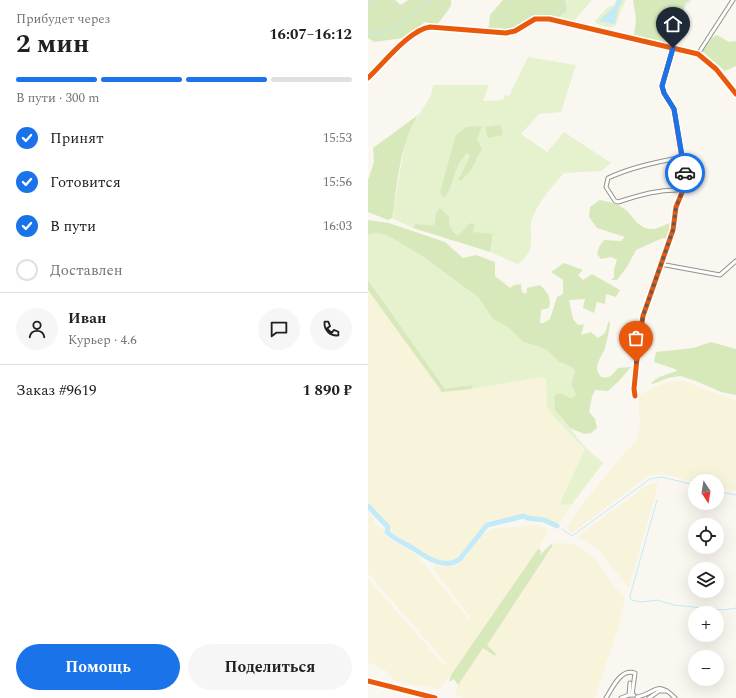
<!DOCTYPE html>
<html lang="ru">
<head>
<meta charset="utf-8">
<style>
	body { margin:0; font-family:Spectral,serif; background:#f6f6f6; color:#202124; height:100vh; display:flex; flex-direction:column; font-size:15px; white-space:nowrap }
	* { box-sizing:border-box; margin:0 }
	p { font-size:13px; color:#757577 }
	.icon { flex:none; width:22px; height:22px; fill:none; stroke:currentColor; stroke-width:2; stroke-linecap:round; stroke-linejoin:round }
	.map { position:relative; flex:1; overflow:hidden }
	.panel { display:flex; flex-direction:column; background:#fff; width:368px }
	.panel>* { flex:none }
	.needle { width:26px; rotate:168deg }
	.buttons { position:absolute; left:320px; top:474px; display:grid; gap:8px }
	.buttons a { display:grid; place-items:center; width:36px; height:36px; border-radius:50%; background:#fff; box-shadow:0 4px 16px #0002; font-size:20px }
	.pin { position:absolute; display:grid; place-items:center; width:34px; height:34px; color:#fff; margin:-41px -17px; border-radius:50% 50% 50% 0; rotate:-45deg; box-shadow:0 0 4px #0007 }
	.pin .icon { rotate:45deg }
	.courier { position:absolute; display:grid; place-items:center; width:40px; height:40px; margin:-20px; border:3px solid #1a73e8; border-radius:50%; background:#fff; color:#222; box-shadow:0 1px 5px #0007 }
	.headline em { font-style:normal; font-weight:700 }
	.headline div { display:flex; flex-direction:column-reverse }
	.headline { display:flex; align-items:center; justify-content:space-between; height:68px; padding:0 16px }
	h1 { font-size:26px; font-weight:700; line-height:30px }
	.bar { display:grid; grid-template-columns:repeat(4,1fr); gap:6px 4px; align-content:center; height:48px; padding:0 16px }
	.bar i { height:5px; border-radius:3px; background:#e0e0e0 }
	.bar .on { background:#1a73e8 }
	.bar p { grid-column:span 4 }
	.line { display:flex; align-items:center; gap:10px; padding:0 16px; border-top:1px solid #e0e0e0 }
	.line div { flex:1 }
	.round { display:grid; place-items:center; flex:none; width:42px; height:42px; border-radius:21px; background:#f6f6f6 }
	ol { padding:0 16px; list-style:none }
	li { display:flex; align-items:center; gap:12px; height:44px }
	li p { margin-inline-start:auto }
	li .icon { padding:4px; border-radius:50%; background:#1a73e8; color:#fff; stroke-width:4 }
	li:last-child { color:#757577 }
	li i { width:22px; height:22px; border:2px solid #e0e0e0; border-radius:50% }
	.primary-button { display:flex; gap:8px; margin-top:auto; padding:8px 16px }
	.primary-button a { flex:1; height:46px; border-radius:24px; background:#1a73e8; color:#fff; font-size:16px; font-weight:700; line-height:46px; text-align:center }
	.primary-button a+a { background:#f6f6f6; color:#202124 }
	main { display:flex; flex:1; min-height:0 }
	.map>svg:first-child { display:block }
	.farmland { fill:#f8f3db }
	.green { fill:#e6f1ce; fill-rule:evenodd }
	.forest { fill:#d7e9bb }
	.water { fill:#c3eaf7 }
	.lines { fill:none; stroke-linecap:round; stroke-linejoin:round }
	.stream { stroke:#c3eaf7; stroke-width:1 }
	.river { stroke:#c3eaf7; stroke-width:5 }
	.minor-casing { stroke:#93928f; stroke-width:5 }
	.minor { stroke:#fefefd; stroke-width:3 }
	.cycleway-casing { stroke:#fff; stroke-width:8 }
	.cycleway { stroke:#e8590c; stroke-width:5 }
	.done { stroke:#5f5e5c; stroke-width:4; stroke-dasharray:0 7.2 }
	.route { stroke:#1a73e8; stroke-width:5 }
</style>
</head>
<body>
<main>
<section class="panel">
<div class="headline"><div><h1>2 мин</h1><p>Прибудет через</p></div><em>16:07–16:12</em></div>
<div class="bar"><i class="on"></i><i class="on"></i><i class="on"></i><i></i><p>В пути · 300 m</p></div>
<ol>
<li><svg class="icon" aria-label="check" viewBox="0 0 24 24"><path d="M5 12l5 5 9-10"/></svg>Принят<p>15:53</p></li>
<li><svg class="icon" aria-label="check" viewBox="0 0 24 24"><path d="M5 12l5 5 9-10"/></svg>Готовится<p>15:56</p></li>
<li><svg class="icon" aria-label="check" viewBox="0 0 24 24"><path d="M5 12l5 5 9-10"/></svg>В пути<p>16:03</p></li>
<li><i></i>Доставлен</li>
</ol>
<div class="line" style="height:72px"><a class="round"><svg class="icon" aria-label="person" viewBox="0 0 24 24"><circle cx="12" cy="8" r="4"/><path d="M4 21q1-7 8-7t8 7"/></svg></a><div><b>Иван</b><p>Курьер · 4.6</p></div><a class="round"><svg class="icon" aria-label="chat" viewBox="0 0 24 24"><path d="M4 5h16v11H9l-5 4z"/></svg></a><a class="round"><svg class="icon" aria-label="phone" viewBox="0 0 24 24"><path d="M5 4h4l2 5-3 2q2 4 5 5l2-3 5 2v4C11 20 4 13 5 4z"/></svg></a></div>
<div class="line" style="height:52px"><div>Заказ #9619</div><b>1 890 ₽</b></div>
<div class="primary-button"><a>Помощь</a><a>Поделиться</a></div>
</section>
<div class="map">
<svg width="368" height="698" viewBox="0 0 368 698">
	<rect width="100%" height="100%" fill="#faf7f0"/>
	<g class="farmland">
		<path d="M0 290 74 392 101 389 89 402 103 389 175 377 178 379 179 405 185 416 217 449 193 501 194 505 204 504 190 526 176 518 155 515 119 521 97 552 85 562 73 561 58 556 21 531 50 483 22 529 0 503Z"/>
		<path d="M301 381H316L368 401V491L349 487V481L327 482 296 474 281 475 204 533 199 528 213 506 258 451 268 442 272 425 270 395Z"/>
		<path d="M291 482 261 587 255 581 230 549 209 537 278 486Z"/>
		<path d="M0 512 7 519 6 524 15 529 18 537 49 555 101 620 103 618 65 568 67 565 75 567 89 565 95 561 113 536 125 529 170 525 177 528 179 530 180 533 172 545V548L170 549 83 675 71 689 34 683 25 679 17 670 0 662V579L75 664 78 663 0 573Z"/>
		<path d="M187 543 207 544 226 558 248 589 257 597 252 622 227 698H96L87 694 90 685 115 648 127 655 128 653 118 645Z"/>
	</g>
	<g class="green">
		<path d="M135 0H224L206 21 183 16 166 18 140 32 120 31 118 28 121 26 122 15Z"/>
		<path d="M248 0H258L253 10 248 25C242 29 234 26 228 23L227 21 239 8 246 5Z"/>
		<path d="M160 57 208 65 193 112 171 114 153 134 179 152 196 132 243 163 233 171 196 173C183 188 169 203 163 222 162 226 163 231 163 235 164 250 161 255 150 264L122 252 125 235 90 236 68 213 66 225 47 224 45 228 24 218 37 142 42 128 63 96 65 85H121L115 101 135 100 137 95 141 96ZM113 127 109 139 114 149 103 170 94 179 90 180 102 156 101 153 93 159Z"/>
		<path d="M6 233 19 235 54 256 110 297 125 319 141 328 155 342 169 346 179 350 190 361 203 367 207 370 203 384 208 395 203 398 186 396 187 410 217 447 235 463 204 504 194 505 193 501 217 449 185 416 179 406 178 379 174 377 103 389 89 402 105 386 77 389 0 280V235Z"/>
	</g>
	<g class="forest">
		<path d="M0 0H27L33 5 40 0H83V6L69 25 57 22 35 38 6 42 0 38Z"/>
		<path d="M135 0H197L199 10 191 17C162 10 160 25 137 30 131 31 124 29 118 28L121 26 122 15Z"/>
		<path d="M265 0H322L317 4C316 14 313 39 304 45L266 35 268 19Z"/>
		<path d="M349 35 361 42 368 41V66L357 71 335 52V49L345 37Z"/>
		<path d="M50 115C31 145 30 183 24 218L20 220 0 212V180L6 162 5 148Z"/>
		<path d="M133 125 135 135 120 138 117 127Z"/>
		<path d="M114 126 109 139 114 149 103 170 94 180H90L102 156 100 153C84 165 88 184 76 198L72 192 88 135 98 127Z"/>
		<path d="M232 200C241 202 250 203 258 210 266 217 271 230 285 229 290 229 297 224 303 223V230L299 239 295 238 268 250 259 267 249 280H243L246 277V269L249 260 243 257 233 259 229 254 231 247 236 240 253 241 257 237 229 228 221 217 222 207Z"/>
		<path d="M72 208 81 217C81 226 83 230 90 236L102 223 107 225 105 232 125 234 122 252 45 228 47 224 66 225 68 213Z"/>
		<path d="M0 220 21 223 77 242 95 258 108 255 127 262V276L142 288 146 285 153 284 154 292 158 294 159 288 172 285C179 291 184 298 181 308L173 310 172 323H176L182 319 189 297 195 294V280L183 272 196 263 215 270 210 275 215 280 224 274 252 290 248 297 238 294 237 304 229 302 226 313 215 308 217 299 201 300 205 319 210 325 216 324 213 335 223 332 230 338 237 333 241 320 242 324C241 332 239 340 237 348 233 359 224 366 233 377 242 379 244 375 250 368L263 367 251 381 240 391 227 390 224 397 221 412 227 419 229 428 223 433 216 434 202 428 187 410 186 396 191 393 203 398 208 395 203 384 207 371 203 367 190 361 179 350 169 346 155 342 141 328 125 319 110 297 54 256 19 235 6 233 0 235Z"/>
		<path d="M0 280 77 389 105 385 103 389 74 392 0 290Z"/>
		<path d="M343 342 368 349V395L353 392 328 381 312 376 300 378 285 384 283 383 291 377 309 371 307 369 286 362 288 352 325 348Z"/>
		<path d="M183 544 185 545 119 645 128 654 127 656 115 648 90 685 86 679 81 682 83 675 170 549 173 550 172 555Z"/>
	</g>
	<path class="water" d="M249 0H255L250 8 247 24 231 21 247 6Z"/>
	<g class="lines">
		<g class="stream">
			<path d="M194 0 198 13"/>
			<path d="M0 5 8 0"/>
			<path d="M0 31C21 40 47 11 64 0"/>
			<path d="M296 37 300 26 323 0"/>
			<path d="M349 491 368 495"/>
			<path d="M289 500 262 596 263 600 274 602 289 600 306 605 355 610 368 608"/>
			<path d="M194 529 204 536 282 479 294 477 327 485"/>
		</g>
		<path class="river" d="M0 506 20 527 19 532C27 540 37 543 46 549 59 558 77 570 92 559L119 525 156 516 159 518 176 520 189 526"/>
		<g class="minor-casing">
			<g id="minor">
				<path d="M330 54 365 0"/>
				<path d="M0 78C16 63 41 30 62 27L138 33 147 31 167 19H181L330 54 348 69 368 94"/>
				<path d="M314 190C291 189 272 195 250 202L247 201 238 187 240 178C264 167 289 162 315 157"/>
				<path d="M292 264 352 275 368 261"/>
				<path d="M267 396 266 389 270 348 275 316 305 230 308 207 318 183 306 109 296 93 294 86 305 48"/>
				<path d="M0 681 67 698"/>
				<path d="M261 695 262 683"/>
				<path d="M269 697C287 694 289 679 307 698"/>
				<path d="M238 698C245 687 253 668 267 673L264 695"/>
				<path d="M253 698 261 695H266"/>
				<path d="M281 698 291 691H299"/>
			</g>
		</g>
		<use href="#minor" class="minor"/>
		<g class="cycleway-casing">
			<g id="cycleway">
				<path d="M0 78C16 63 41 30 62 27L138 33 147 31 167 19H181L330 54 348 69 368 94"/>
				<path d="M267 396 266 389 270 348 275 316 305 230 308 207 318 183 306 109 296 93 294 86 305 48"/>
				<path d="M0 681 67 698"/>
			</g>
		</g>
		<use href="#cycleway" class="cycleway"/>
	</g>
	<g class="lines">
		<path class="done" d="M268 362 275 316 305 230 308 207 318 183 317 173"/>
		<path class="route" d="M305 48 294 86 296 93 306 109 317 173"/>
	</g>
</svg>
<div class="buttons">
<a><svg class="needle" viewBox="-14 -14 28 28"><path d="M0-13l5 13h-10z" fill="#e53935"/><path d="M0 13l5-13h-10z" fill="#757577"/></svg></a>
<a><svg class="icon" aria-label="locate" viewBox="0 0 24 24"><circle cx="12" cy="12" r="6"/><path d="M12 2v4M12 18v4M2 12h4M18 12h4"/></svg></a>
<a><svg class="icon" aria-label="layers" viewBox="0 0 24 24"><path d="M12 4l9 5-9 5-9-5zM3 14l9 5 9-5"/></svg></a>
<a>+</a>
<a>−</a>
</div>
<div class="pin" style="left:268px;top:362px;background:#ea580c"><svg class="icon" aria-label="bag" viewBox="0 0 24 24"><path d="M5 8h14l-1 12H6zM9 8a3 3 0 0 1 6 0"/></svg></div>
<div class="pin" style="left:305px;top:48px;background:#1f2937"><svg class="icon" aria-label="home" viewBox="0 0 24 24"><path d="M3 11l9-7 9 7M6 9v11h12V9"/></svg></div>
<div class="courier" style="left:317px;top:173px"><svg class="icon" aria-label="car" viewBox="0 0 24 24"><path d="M5 17H2v-5l4-1 3-4h7l3 4 3 1v5h-3M9 17h6M6 11h13"/><circle cx="7" cy="17" r="2"/><circle cx="17" cy="17" r="2"/></svg></div>
</div>
</main>
</body>
</html>
